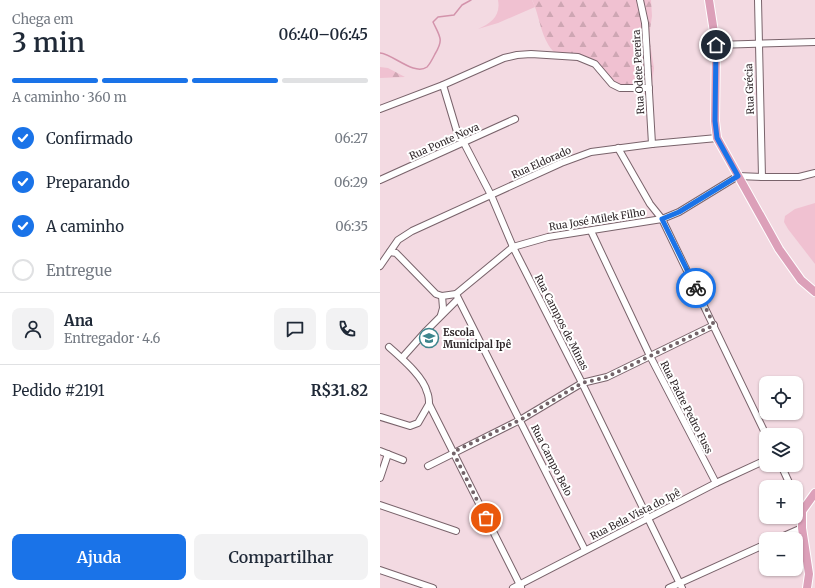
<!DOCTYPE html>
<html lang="pt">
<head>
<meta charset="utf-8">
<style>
	body { margin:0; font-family:Merriweather,serif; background:#f2f2f3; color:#1f2937; height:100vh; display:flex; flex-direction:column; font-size:15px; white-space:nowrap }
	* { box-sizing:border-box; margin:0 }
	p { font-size:13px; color:#747a83 }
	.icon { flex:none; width:22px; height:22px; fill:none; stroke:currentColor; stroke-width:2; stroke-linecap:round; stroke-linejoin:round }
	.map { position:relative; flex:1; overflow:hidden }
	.details { display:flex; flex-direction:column; background:#fff; width:380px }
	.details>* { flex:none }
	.fabs { position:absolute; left:379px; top:376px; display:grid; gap:8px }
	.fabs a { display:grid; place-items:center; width:44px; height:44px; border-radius:8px; background:#fff; box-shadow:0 1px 3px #0004; font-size:20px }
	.pin { position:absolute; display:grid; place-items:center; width:34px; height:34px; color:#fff; margin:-17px; border:2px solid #fff; border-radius:50%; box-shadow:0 1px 4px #0007 }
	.courier { position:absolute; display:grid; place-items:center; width:40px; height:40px; margin:-20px; border:3px solid #1a73e8; border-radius:50%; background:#fff; color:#222; box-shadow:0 1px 5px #0007 }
	.head em { font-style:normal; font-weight:600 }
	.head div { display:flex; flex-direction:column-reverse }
	.head { display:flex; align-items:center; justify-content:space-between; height:68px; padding:0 12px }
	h1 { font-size:26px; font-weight:600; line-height:30px }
	.bar { display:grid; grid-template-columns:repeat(4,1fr); gap:6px 4px; align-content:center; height:48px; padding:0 12px }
	.bar i { height:5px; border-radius:3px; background:#e0e1e3 }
	.bar .current { background:#1a73e8 }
	.bar p { grid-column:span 4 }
	.line { display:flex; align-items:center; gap:10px; padding:0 12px; border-top:1px solid #e0e1e3 }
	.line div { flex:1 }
	.round { display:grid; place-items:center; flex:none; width:42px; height:42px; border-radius:8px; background:#f2f2f3 }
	ol { padding:0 12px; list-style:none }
	li { display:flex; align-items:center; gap:12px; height:44px }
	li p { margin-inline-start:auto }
	li .icon { padding:4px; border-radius:50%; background:#1a73e8; color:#fff; stroke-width:4 }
	li:last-child { color:#747a83 }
	li i { width:22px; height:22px; border:2px solid #e0e1e3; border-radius:50% }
	.button { display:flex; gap:8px; margin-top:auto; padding:8px 12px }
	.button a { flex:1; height:46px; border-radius:8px; background:#1a73e8; color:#fff; font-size:16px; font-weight:600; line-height:46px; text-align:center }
	.button a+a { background:#f2f2f3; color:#1f2937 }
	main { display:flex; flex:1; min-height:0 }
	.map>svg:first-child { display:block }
	.green { fill:#f0c1d1 }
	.forest { fill:url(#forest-firs) }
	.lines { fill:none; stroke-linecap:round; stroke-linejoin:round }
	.stream { stroke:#d393ab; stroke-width:1.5 }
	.minor-casing { stroke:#79636b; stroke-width:8 }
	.major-casing { stroke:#fff; stroke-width:10 }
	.minor { stroke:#fff; stroke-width:6 }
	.major { stroke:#dca0b9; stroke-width:8 }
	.done { stroke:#736469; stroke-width:4; stroke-dasharray:0 7.2 }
	.route { stroke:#1a73e8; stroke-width:5 }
	.labels { text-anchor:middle; stroke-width:4; stroke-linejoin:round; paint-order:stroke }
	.street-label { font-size:10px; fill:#2e2528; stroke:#fff }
	.poi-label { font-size:10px; font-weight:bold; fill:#2e2528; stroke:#fff; text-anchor:start }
</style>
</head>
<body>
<main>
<section class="details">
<div class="head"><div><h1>3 min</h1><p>Chega em</p></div><em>06:40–06:45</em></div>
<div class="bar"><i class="current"></i><i class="current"></i><i class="current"></i><i></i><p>A caminho · 360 m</p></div>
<ol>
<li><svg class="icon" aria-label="check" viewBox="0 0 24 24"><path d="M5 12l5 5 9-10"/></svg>Confirmado<p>06:27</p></li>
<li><svg class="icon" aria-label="check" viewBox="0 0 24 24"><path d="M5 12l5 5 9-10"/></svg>Preparando<p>06:29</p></li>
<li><svg class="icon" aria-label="check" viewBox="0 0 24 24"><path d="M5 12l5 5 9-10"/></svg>A caminho<p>06:35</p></li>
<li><i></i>Entregue</li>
</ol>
<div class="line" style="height:72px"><a class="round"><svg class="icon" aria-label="person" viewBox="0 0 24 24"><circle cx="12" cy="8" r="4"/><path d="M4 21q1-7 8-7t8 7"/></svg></a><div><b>Ana</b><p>Entregador · 4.6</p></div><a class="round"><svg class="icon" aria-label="chat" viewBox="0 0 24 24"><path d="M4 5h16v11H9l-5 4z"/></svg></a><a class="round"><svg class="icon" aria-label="phone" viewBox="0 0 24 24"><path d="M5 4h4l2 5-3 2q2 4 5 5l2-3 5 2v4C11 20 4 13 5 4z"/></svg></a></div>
<div class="line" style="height:52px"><div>Pedido #2191</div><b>R$31.82</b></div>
<div class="button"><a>Ajuda</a><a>Compartilhar</a></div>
</section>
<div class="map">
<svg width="435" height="588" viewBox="0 0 435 588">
	<defs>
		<pattern id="forest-firs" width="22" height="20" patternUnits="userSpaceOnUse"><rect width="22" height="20" fill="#f0c1d1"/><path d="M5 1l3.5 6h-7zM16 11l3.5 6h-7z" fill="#cea6b3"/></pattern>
	</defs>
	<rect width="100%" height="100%" fill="#f3dae2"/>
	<g class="green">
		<path d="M118 0H152L155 7 118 23 98 29C111 23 121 16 118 0Z"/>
		<path d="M435 203V264L408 229 404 222 405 216 415 209Z"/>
	</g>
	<g class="forest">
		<path d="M152 0H271L272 16 269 37 274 68 272 84C265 86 246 89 239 86 231 83 220 70 212 66 199 58 184 63 173 51 160 36 160 16 152 0Z"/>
		<path d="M0 67 8 68 25 77 0 78Z"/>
	</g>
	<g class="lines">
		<path class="stream" d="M0 53C13 54 34 76 47 67 50 64 53 58 55 54 64 39 60 37 53 22L58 17 74 15 82 5 91 0"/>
		<g class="minor-casing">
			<g id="minor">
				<path d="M260 0 265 23 272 144"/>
				<path d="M378 0 382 177"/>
				<path d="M336 45 435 42"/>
				<path d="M63 85 78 135 84 143 111 195 133 247 202 383 302 588"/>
				<path d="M0 109 63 85 124 58 137 55 151 54 198 57 215 64 232 84 240 88H269"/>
				<path d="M238 148 270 204 282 219 386 435"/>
				<path d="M0 180 135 119"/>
				<path d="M211 231 270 356 336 483"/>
				<path d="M10 252 16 253 56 294 62 296 76 294 133 247 168 237 282 219 299 212 358 176 382 177H419L435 173"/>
				<path d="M0 266 18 240 32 231 181 163 211 152 272 144 337 138"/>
				<path d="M76 294 205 550"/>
				<path d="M61 315 63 308 62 296"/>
				<path d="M9 347C21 358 43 376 47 392 49 396 49 400 49 404L141 587"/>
				<path d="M22 358 46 331 78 299"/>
				<path d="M1 417 30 426 38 423 49 404"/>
				<path d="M0 451 23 460"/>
				<path d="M401 465 411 487"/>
				<path d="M48 466 140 420 202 383 227 377 334 325"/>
				<path d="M0 478 8 454"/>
				<path d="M416 498 422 511"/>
				<path d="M0 505 76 531"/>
				<path d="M397 539 422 528"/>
				<path d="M0 570 53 588"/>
				<path d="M133 588 336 483 386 460"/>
				<path d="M289 588 386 544"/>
			</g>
		</g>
		<g class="major-casing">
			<g id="major">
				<path d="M329 0 336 45 335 121 337 138 399 249 421 280 435 292"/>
				<path d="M427 588 429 574 422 528V511L435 493"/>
			</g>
		</g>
		<use href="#minor" class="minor"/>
		<use href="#major" class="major"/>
	</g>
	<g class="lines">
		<path class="done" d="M106 518 73 452 140 420 202 383 227 377 334 325 316 288"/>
		<path class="route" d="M316 288 282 219 299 212 358 176 337 138 335 121 336 45"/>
	</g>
	<defs>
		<g id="school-ring" transform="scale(1)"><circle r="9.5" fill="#fff" stroke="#3e858d" stroke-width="1.5"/><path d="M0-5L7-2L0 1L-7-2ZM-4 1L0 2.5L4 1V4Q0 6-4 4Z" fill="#3e858d"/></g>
	</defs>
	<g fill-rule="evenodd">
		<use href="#school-ring" x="49" y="338"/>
	</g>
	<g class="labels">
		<g class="street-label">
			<text transform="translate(258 72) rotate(-93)" y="4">Rua Odete Pereira</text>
			<text transform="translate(369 89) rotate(-92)" y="4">Rua Grécia</text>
			<text transform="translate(64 141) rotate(-24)" y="4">Rua Ponte Nova</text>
			<text transform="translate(161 162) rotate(-24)" y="4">Rua Eldorado</text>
			<text transform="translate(217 219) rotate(-9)" y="4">Rua José Milek Filho</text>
			<text transform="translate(182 322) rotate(63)" y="4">Rua Campos de Minas</text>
			<text transform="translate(307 407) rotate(63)" y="4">Rua Padre Pedro Fuss</text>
			<text transform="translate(172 460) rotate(63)" y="4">Rua Campo Belo</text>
			<text transform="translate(255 514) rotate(-27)" y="4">Rua Bela Vista do Ipê</text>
		</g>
		<g class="poi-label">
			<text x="63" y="336">Escola<tspan x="63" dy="12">Municipal Ipê</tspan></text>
		</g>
	</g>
</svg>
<div class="fabs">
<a><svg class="icon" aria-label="locate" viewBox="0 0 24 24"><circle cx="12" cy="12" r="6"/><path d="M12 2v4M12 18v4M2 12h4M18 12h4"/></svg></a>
<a><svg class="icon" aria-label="layers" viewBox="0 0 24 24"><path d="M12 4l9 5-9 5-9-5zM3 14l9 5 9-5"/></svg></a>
<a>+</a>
<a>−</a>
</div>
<div class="pin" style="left:106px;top:518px;background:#ea580c"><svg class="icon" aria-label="bag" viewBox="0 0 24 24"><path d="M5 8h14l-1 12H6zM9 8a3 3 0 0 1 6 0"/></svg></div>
<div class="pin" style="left:336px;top:45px;background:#1f2937"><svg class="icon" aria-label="home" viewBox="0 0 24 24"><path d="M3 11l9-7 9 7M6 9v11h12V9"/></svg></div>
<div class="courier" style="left:316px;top:288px"><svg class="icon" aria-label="bike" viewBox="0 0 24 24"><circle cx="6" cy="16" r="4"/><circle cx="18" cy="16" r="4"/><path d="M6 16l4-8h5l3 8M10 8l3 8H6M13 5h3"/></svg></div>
</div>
</main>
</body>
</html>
